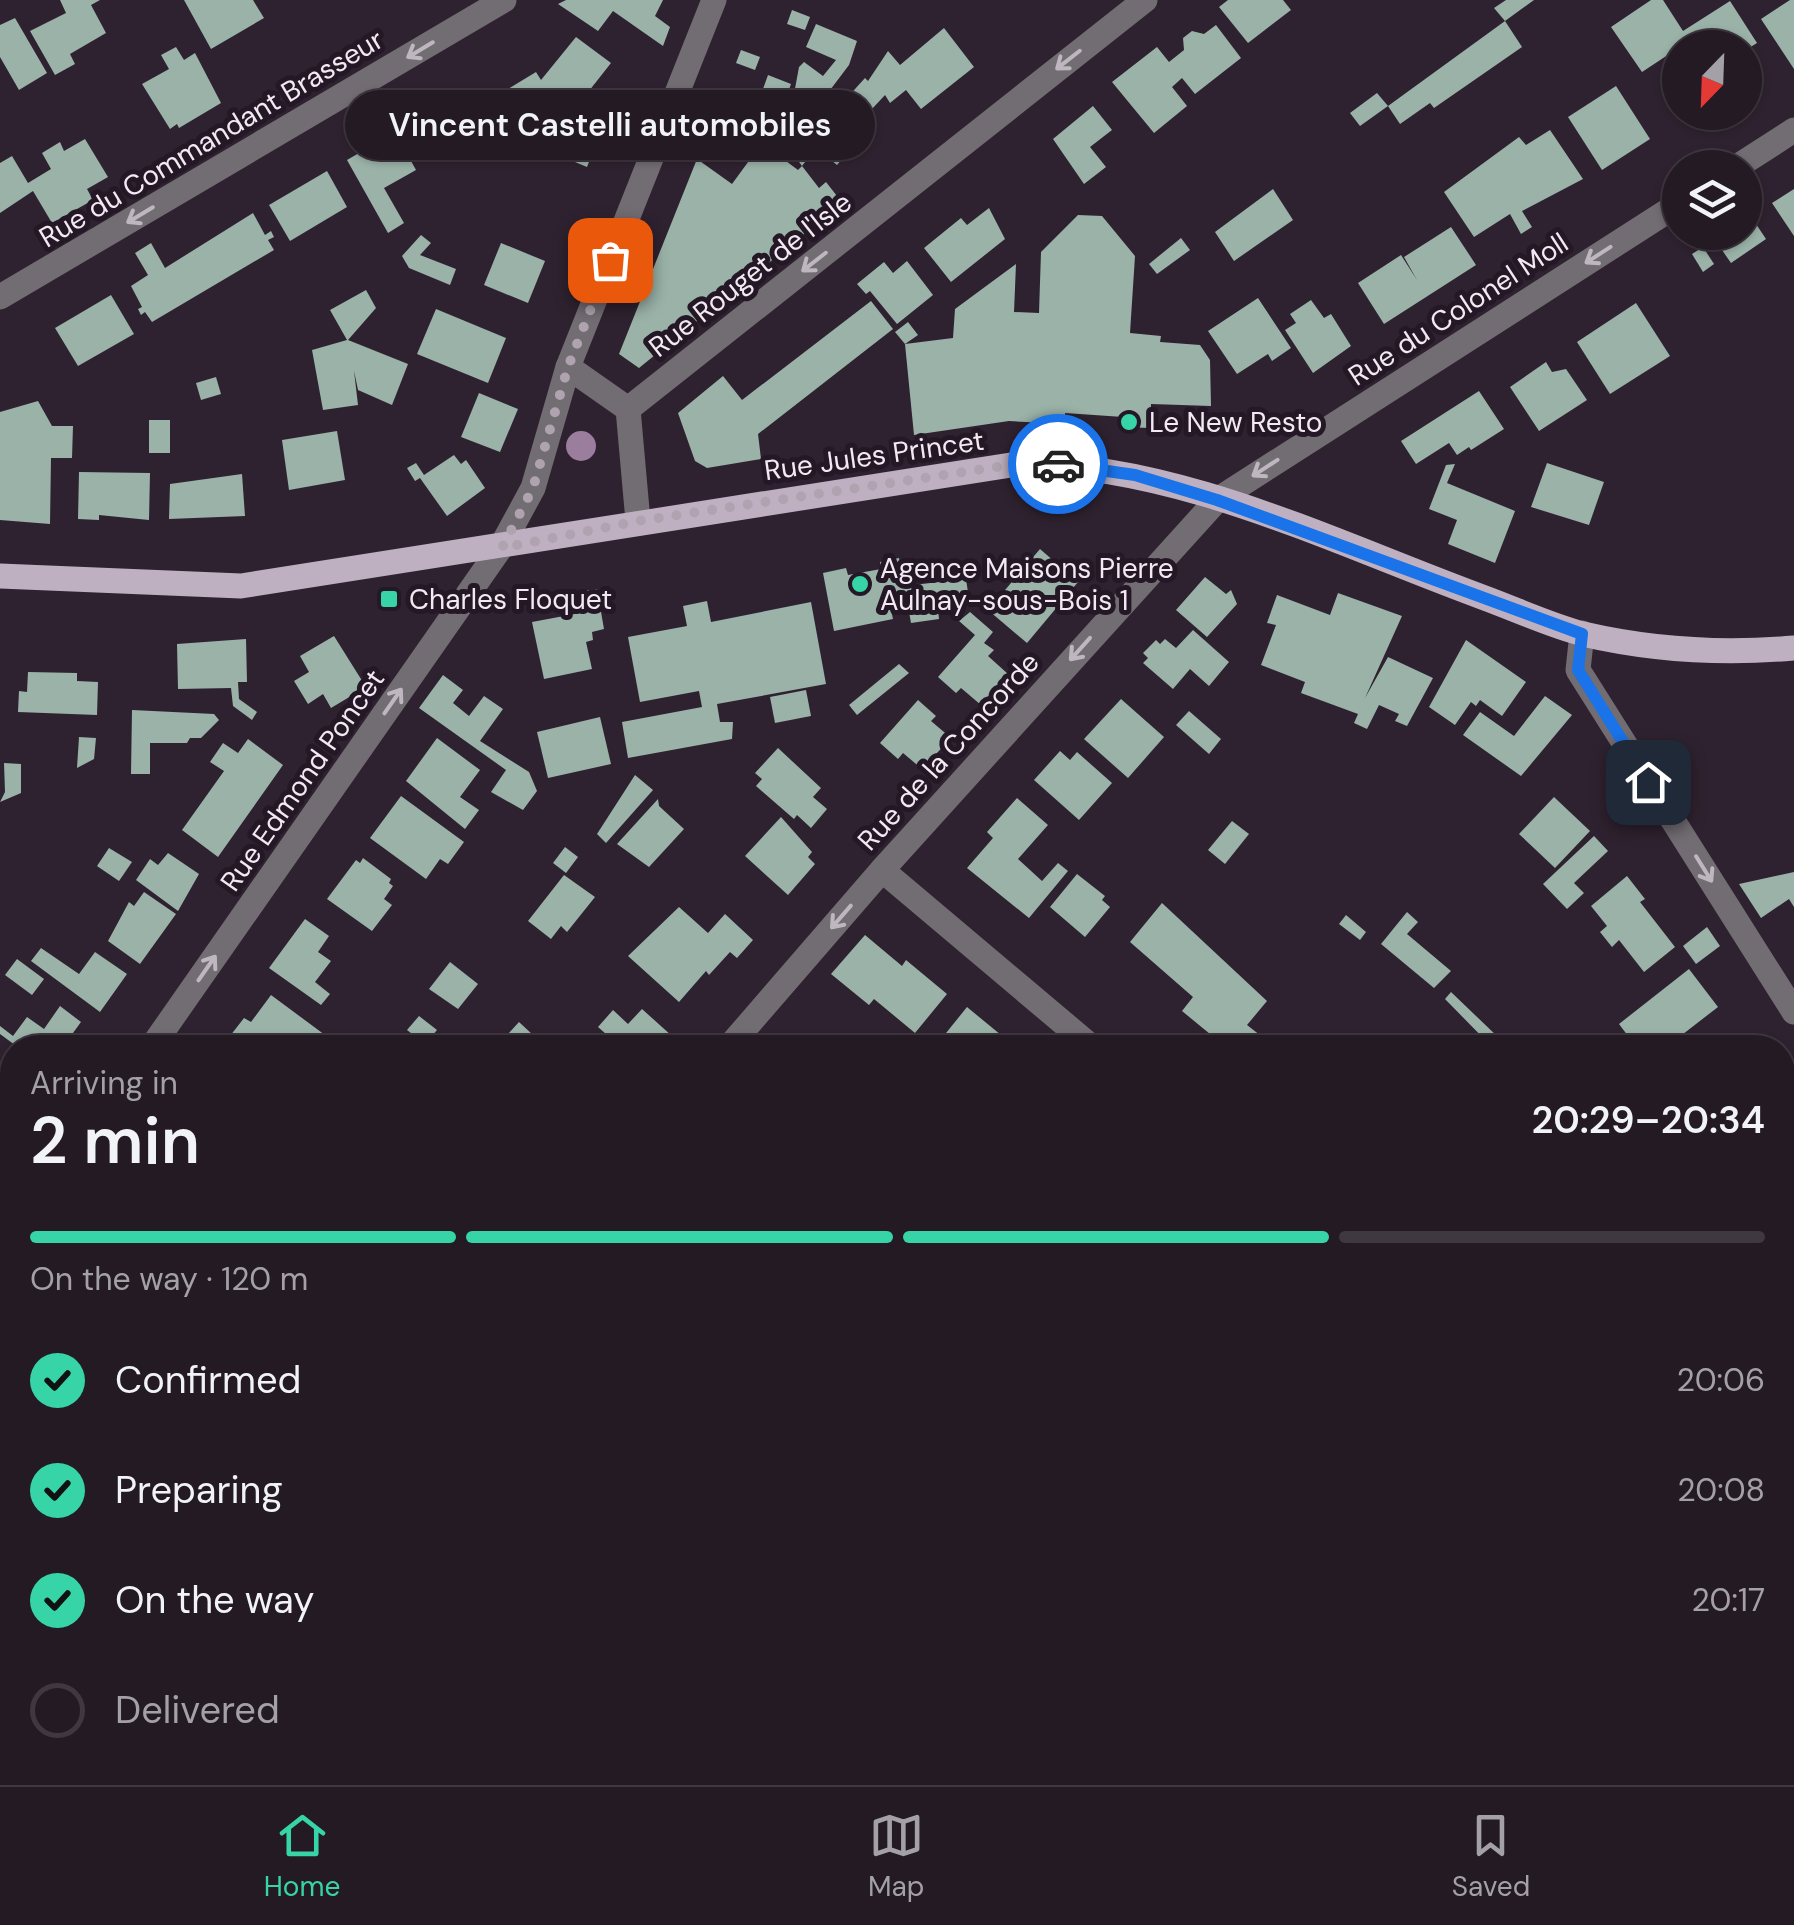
<!DOCTYPE html>
<html lang="en">
<head>
<meta charset="utf-8">
<style>
	body { margin:0; font-family:"DM Sans",sans-serif; background:#2b232c; color:#f1f3f6; height:100vh; display:flex; flex-direction:column; font-size:38px; white-space:nowrap }
	* { box-sizing:border-box; margin:0 }
	p { font-size:32px; color:#a3a1a6 }
	.icon { flex:none; width:55px; height:55px; fill:none; stroke:currentColor; stroke-width:2; stroke-linecap:round; stroke-linejoin:round }
	.map { position:relative; flex:1; overflow:hidden }
	.drawer { position:absolute; left:0px; top:1035px; width:1795px; height:750px; display:flex; flex-direction:column; background:#231a24; border-radius:40px 40px 0 0; box-shadow:0 2px 8px #0004,0 0 0 2px #403841 }
	.drawer>* { flex:none }
	.needle { width:65px; rotate:203deg }
	.buttons { position:absolute; left:1662px; top:30px; display:grid; gap:20px }
	.buttons a { display:grid; place-items:center; width:100px; height:100px; border-radius:50%; background:#231a24; box-shadow:0 2px 8px #0004,0 0 0 2px #403841; font-size:50px }
	.pin { position:absolute; display:grid; place-items:center; width:85px; height:85px; color:#fff; margin:-42px; border-radius:20px; box-shadow:0 5px 15px #0006 }
	.courier { position:absolute; display:grid; place-items:center; width:100px; height:100px; margin:-50px; border:8px solid #1a73e8; border-radius:50%; background:#fff; color:#222; box-shadow:0 2px 12px #0007 }
	.bubble { position:absolute; height:70px; border-radius:35px; background:#231a24; box-shadow:0 2px 8px #0004,0 0 0 2px #403841; font-size:32px; font-weight:600; line-height:70px; text-align:center }
	.head em { font-style:normal; font-weight:600 }
	.head div { display:flex; flex-direction:column-reverse }
	.head { display:flex; align-items:center; justify-content:space-between; height:170px; padding:0 30px }
	h1 { font-size:65px; font-weight:600; line-height:75px }
	.bar { display:grid; grid-template-columns:repeat(4,1fr); gap:15px 10px; align-content:center; height:120px; padding:0 30px }
	.bar i { height:12px; border-radius:8px; background:#403841 }
	.bar .current { background:#36d4a7 }
	.bar p { grid-column:span 4 }
	ol { padding:0 30px; list-style:none }
	li { display:flex; align-items:center; gap:30px; height:110px }
	li p { margin-inline-start:auto }
	li .icon { padding:10px; border-radius:50%; background:#36d4a7; color:#111; stroke-width:4 }
	li:last-child { color:#a3a1a6 }
	li i { width:55px; height:55px; border:5px solid #403841; border-radius:50% }
	.tab-bar { display:flex; justify-content:space-around; align-items:center; height:140px; border-top:2px solid #403841; background:#231a24; font-size:28px; color:#a3a1a6 }
	.tab-bar a { display:grid; justify-items:center; gap:5px }
	.tab-bar .current { color:#36d4a7 }
	.map>svg:first-child { display:block }
	.green { fill:#58375b }
	.building { fill:#9ab2a8 }
	.lines { fill:none; stroke-linecap:round; stroke-linejoin:round }
	.path { stroke:#7a6f7b; stroke-width:6; stroke-dasharray:10 5; stroke-linecap:butt }
	.minor { stroke:#726c73; stroke-width:25 }
	.primary { stroke:#beb0c0; stroke-width:25 }
	.tree { fill:#9b7d9e }
	.oneway { stroke:#bfb7c0 }
	.done { stroke:#aea3af; stroke-width:10; stroke-dasharray:0 18 }
	.route { stroke:#1a73e8; stroke-width:12 }
	.poi-dot { fill:#36d4a7; stroke:#251826; stroke-width:4 }
	.labels { text-anchor:middle; stroke-width:10; stroke-linejoin:round; paint-order:stroke }
	.street-label { font-size:28px; fill:#f2e9f3; stroke:#251826 }
	.poi-label { font-size:28px; fill:#f2e9f3; stroke:#251826; text-anchor:start }
</style>
</head>
<body>
<div class="map">
<svg width="1794" height="1785" viewBox="0 0 1794 1785">
	<rect width="100%" height="100%" fill="#2f2230"/>
	<path class="green" d="M1794 1691V1785H1746L1718 1773 1782 1772 1783 1695Z"/>
	<g class="building">
		<path d="M60 0H100L91 5 106 33 70 54 75 64 55 75 30 31 66 13Z"/>
		<path d="M184 0H253L264 18 211 49Z"/>
		<path d="M566 0H663L655 16 670 27 663 46 613 11 598 31 558 4Z"/>
		<path d="M1228 0H1283L1291 10 1248 43 1219 7Z"/>
		<path d="M1506 0H1534L1505 21 1494 8Z"/>
		<path d="M1651 0H1663L1683 31 1730 1 1757 43 1749 48 1759 62 1745 71V48H1694L1689 41 1642 72 1611 27Z"/>
		<path d="M1790 0H1794V69L1761 19Z"/>
		<path d="M792 10 810 17 805 30 787 24Z"/>
		<path d="M15 18 47 73 19 90 0 57V25Z"/>
		<path d="M1505 21 1522 47 1434 108 1430 103 1400 124 1388 106 1360 126 1350 113 1377 93 1388 106Z"/>
		<path d="M816 24 857 41 849 65 815 110 794 94 799 67 804 62 823 76 836 60 806 47Z"/>
		<path d="M1216 25 1241 58 1195 94 1182 78 1172 87 1187 106 1154 133 1112 82 1157 47 1169 62 1184 50 1183 38 1192 31 1204 34Z"/>
		<path d="M944 28 974 67 921 109 906 90 890 103 885 95 844 139 826 121 865 78 868 81 888 51 900 65Z"/>
		<path d="M576 37 611 63 574 110 554 101 510 152 504 146 484 157 464 122 511 94 508 89 536 72 541 80Z"/>
		<path d="M176 47 184 60 195 53 221 103 179 128 177 124 170 129 142 84 169 69 161 55Z"/>
		<path d="M741 50 760 57 755 70 736 63Z"/>
		<path d="M768 75 791 84 780 115 786 118 783 124 778 122 772 137 749 128Z"/>
		<path d="M1616 86 1650 139 1602 170 1568 117Z"/>
		<path d="M1093 106 1112 130 1090 147 1106 167 1084 184 1053 139Z"/>
		<path d="M561 114 601 131 587 167 546 150Z"/>
		<path d="M811 116 850 150 837 165 816 148 802 166 819 188 826 182 837 196 830 202 835 209 639 368 619 354 697 159 732 184 762 143 798 170 802 166 788 147 775 143 788 126 798 133Z"/>
		<path d="M1550 130 1583 179 1522 211 1532 227 1521 234 1510 214 1474 237 1444 192 1519 137 1526 145Z"/>
		<path d="M395 132 416 170 384 188 404 223 388 233 347 160Z"/>
		<path d="M85 139 108 177 87 189 93 200 52 223 33 191 0 213V163L12 156 28 183 51 169 42 153 60 142 64 151Z"/>
		<path d="M327 171 347 207 290 241 269 205Z"/>
		<path d="M1273 189 1293 220 1234 261 1215 232Z"/>
		<path d="M1794 189V236L1772 203Z"/>
		<path d="M989 208 1005 239 951 282 924 248 961 218 967 225Z"/>
		<path d="M253 213 265 235 271 231 274 237 268 240 274 250 152 322 145 312 141 315 138 309 142 307 131 286 148 275 135 253 151 243 165 268Z"/>
		<path d="M1078 215 1102 216 1135 256 1130 333 1161 336 1160 342 1200 345 1210 360 1211 406 1151 404 1150 428 1122 427 1123 417 1065 413V424L1009 421 914 435 905 344 953 338 955 309 1016 264 1014 312 1039 313 1041 252Z"/>
		<path d="M1750 215 1766 239 1731 263 1715 240 1725 232H1745V219Z"/>
		<path d="M1451 227 1476 265 1384 324 1358 283 1401 255 1417 280 1404 257Z"/>
		<path d="M421 235 431 243 420 255 456 269 450 285 409 268 402 256Z"/>
		<path d="M1181 238 1190 250 1157 274 1149 264Z"/>
		<path d="M501 243 545 261 528 303 484 285Z"/>
		<path d="M1703 247 1714 264 1703 272 1692 254Z"/>
		<path d="M907 261 933 295 897 324 870 291 866 294 857 284 884 262 893 273Z"/>
		<path d="M366 290 376 308 348 340 408 364 392 405 358 390 354 371 358 405 323 410 312 350 347 340 330 310Z"/>
		<path d="M111 295 134 334 78 366 55 328Z"/>
		<path d="M1258 298 1291 348 1272 361 1268 354 1237 374 1208 331Z"/>
		<path d="M1311 300 1324 318 1331 314 1351 346 1313 373 1285 330 1296 323 1290 314Z"/>
		<path d="M871 301 893 329 758 434 761 459 707 468 695 461 678 413 723 376 742 400Z"/>
		<path d="M1636 303 1670 356 1610 394 1577 342Z"/>
		<path d="M436 309 506 338 488 383 417 354Z"/>
		<path d="M908 322 918 335 905 344 895 332Z"/>
		<path d="M1546 362 1552 372 1566 369 1587 400 1539 431 1510 387Z"/>
		<path d="M216 377 221 394 201 400 196 383Z"/>
		<path d="M1479 391 1504 429 1471 450 1469 447 1457 455 1449 443 1416 464 1401 441Z"/>
		<path d="M479 393 518 409 500 452 461 437Z"/>
		<path d="M38 401 52 426H73L72 458H51L50 524 0 520V412Z"/>
		<rect x="149" y="420" width="21" height="33"/>
		<path d="M337 431 345 480 289 490 282 440Z"/>
		<path d="M454 455 461 464 466 460 485 488 447 516 420 478 415 481 407 468 416 463 424 475Z"/>
		<path d="M1547 463 1604 482 1589 525 1531 507Z"/>
		<path d="M1455 464 1447 483 1515 511 1495 563 1448 544 1457 520 1429 509 1446 465Z"/>
		<path d="M79 472 150 473 149 520 99 515V520L78 519Z"/>
		<path d="M242 474 245 516 169 519 170 484Z"/>
		<path d="M1040 549 1078 582 1027 643 988 610Z"/>
		<path d="M899 558 904 586 966 579 970 606 938 610 939 619 911 623 908 606 891 610 893 619 834 631 823 573 846 568 848 575 881 569 880 562Z"/>
		<path d="M1205 577 1226 594 1231 590 1237 604 1207 637 1176 610Z"/>
		<path d="M597 589 604 629 592 632 593 640 586 642 592 669 544 679 532 622 580 613 576 592Z"/>
		<path d="M1338 593 1402 616 1365 698 1388 657 1433 678 1407 726 1395 721 1399 714 1379 705 1367 729 1354 723 1358 714 1301 693 1305 682 1261 665 1276 625 1267 623 1277 595 1330 615Z"/>
		<path d="M707 601 711 622 811 602 826 684 717 704 720 722H733L732 739 628 758 622 722 702 707 699 691 640 702 628 637 687 626 683 606Z"/>
		<path d="M970 612 993 632 984 643 994 650 988 656 1008 674 981 705 961 688 956 693 938 677 975 635 959 621Z"/>
		<path d="M1193 630 1229 662 1209 686 1190 669 1173 689 1143 663 1148 658 1143 653 1156 640 1160 644 1165 639 1176 648Z"/>
		<path d="M334 636 366 687 331 708 323 694 308 704 294 681 309 672 300 656Z"/>
		<path d="M246 639 247 682H238L239 699 257 712 252 720 233 706 231 688 178 689 177 644Z"/>
		<path d="M1466 640 1526 682 1502 716 1480 700 1476 706 1471 702 1455 725 1429 707Z"/>
		<path d="M899 664 909 673 857 715 849 705Z"/>
		<path d="M28 672 77 673V681L98 682 97 715 18 712 19 691 27 692Z"/>
		<path d="M443 675 463 690 453 703 469 716 484 696 503 709 480 741 529 772 537 791 523 810 491 792 506 770 419 708Z"/>
		<path d="M806 690 811 716 775 723 770 697Z"/>
		<path d="M1545 696 1572 715 1521 776 1463 735 1480 712 1514 736Z"/>
		<path d="M1121 699 1164 737 1128 778 1084 739Z"/>
		<path d="M918 700 936 716 931 721 951 738 922 769 903 753 898 759 880 743Z"/>
		<path d="M132 710 214 714 219 720 201 738H190L187 743H150V774H131Z"/>
		<path d="M1189 711 1221 739 1209 754 1176 725Z"/>
		<path d="M600 717 611 764 548 778 537 732Z"/>
		<path d="M79 737 96 738 94 759 77 768Z"/>
		<path d="M437 738 480 770 460 797 479 810 465 829 406 781Z"/>
		<path d="M248 739 283 765 218 857 182 830 224 771 210 762 223 743 238 753Z"/>
		<path d="M778 748 821 788 813 797 827 809 811 828 797 815 794 819 756 786 762 779 755 773Z"/>
		<path d="M1060 751 1070 760 1077 752 1112 783 1079 820 1034 780Z"/>
		<path d="M4 763 21 764V793L0 802 5 792Z"/>
		<path d="M635 775 653 790 606 843 597 834Z"/>
		<path d="M401 796 464 842 448 864 440 859 426 879 370 838Z"/>
		<path d="M1554 797 1590 831 1555 868 1519 834Z"/>
		<path d="M1017 798 1048 825 1018 859 1042 881 1058 863 1068 871 1029 918 967 868 993 838 987 832Z"/>
		<path d="M658 799 659 806 684 829 649 867 617 844Z"/>
		<path d="M781 817 812 852 808 857 815 864 788 895 745 856Z"/>
		<path d="M1232 821 1249 834 1225 864 1208 850Z"/>
		<path d="M1594 836 1608 851 1574 883 1584 893 1567 909 1543 884Z"/>
		<path d="M565 847 578 857 566 873 553 863Z"/>
		<path d="M109 848 132 862 119 881 97 866Z"/>
		<path d="M168 853 199 874 178 911 136 880 150 859 158 865Z"/>
		<path d="M363 858 391 879 389 883 393 886 384 899 392 905 372 931 327 899 356 860 360 863Z"/>
		<path d="M1794 872V907L1789 899 1761 918 1739 884Z"/>
		<path d="M1077 874 1105 896 1102 900 1110 907 1085 937 1050 907Z"/>
		<path d="M564 875 595 897 567 932 561 926 551 939 528 921Z"/>
		<path d="M1627 876 1645 899 1640 902 1675 947 1644 972 1619 940 1612 947 1600 932 1607 926 1591 906Z"/>
		<path d="M144 892 176 914 140 964 108 941 129 902 134 906Z"/>
		<path d="M1162 903 1267 1001 1247 1025 1265 1039 1258 1048H1227L1182 1011 1193 997 1130 942Z"/>
		<path d="M679 907 708 933 725 914 753 940 737 958 730 952 709 975 706 971 679 1002 628 956Z"/>
		<path d="M1407 912 1418 922 1407 934 1451 971 1434 988 1381 944Z"/>
		<path d="M1346 915 1366 932 1360 940 1339 924Z"/>
		<path d="M305 919 329 936 318 952 331 961 315 982 330 994 321 1005 269 968Z"/>
		<path d="M1707 927 1720 946 1696 964 1683 946Z"/>
		<path d="M865 935 902 966 906 960 947 994 915 1033 874 999 869 1005 831 974Z"/>
		<path d="M41 948 79 974 95 952 127 974 100 1012 31 961Z"/>
		<path d="M17 959 44 979 32 995 5 975Z"/>
		<path d="M450 962 478 984 458 1009 429 989Z"/>
		<path d="M1689 969 1718 1007 1665 1048H1637L1619 1024Z"/>
		<path d="M1451 992 1499 1038 1510 1048H1493L1445 999Z"/>
		<path d="M271 995 325 1035 316 1048H247L230 1036 244 1018 251 1022Z"/>
		<path d="M60 1006 81 1022 62 1048H19L0 1034V1026L13 1036 27 1017 44 1029Z"/>
		<path d="M967 1007 1001 1035 991 1048H934Z"/>
		<path d="M642 1009 672 1036 663 1048H622L598 1027 613 1010 628 1024Z"/>
		<path d="M419 1016 437 1030 425 1044 407 1030Z"/>
		<path d="M519 1022 547 1048H503L499 1044Z"/>
		<path d="M12 1056V1121L0 1112V1083L12 1067 7 1063Z"/>
		<path d="M1782 1096 1794 1108V1155L1788 1161 1782 1156Z"/>
		<path d="M1782 1234 1794 1244V1255L1782 1268Z"/>
		<path d="M1782 1314 1794 1325V1352L1782 1342Z"/>
		<path d="M10 1328 12 1330V1394L0 1385V1341Z"/>
		<path d="M1794 1435V1565L1782 1577V1448Z"/>
		<path d="M12 1561V1608L0 1597V1575Z"/>
		<path d="M12 1627V1655L0 1645Z"/>
		<path d="M36 1772 42 1777 46 1772H67L82 1785H25Z"/>
		<path d="M484 1772H511L525 1785H472Z"/>
		<path d="M556 1772H576L589 1785H545Z"/>
		<path d="M743 1772H764L778 1785H758Z"/>
		<path d="M1001 1772H1062L1051 1785H1010Z"/>
		<path d="M1218 1772H1265L1253 1785H1233Z"/>
		<path d="M1382 1772H1582L1571 1785H1396Z"/>
	</g>
	<g class="lines">
		<path class="path" d="M1701 1772 1726 1785"/>
		<g class="minor">
			<path d="M1735 168 1794 130"/>
			<path d="M0 297 504 0"/>
			<path d="M568 367 628 409 638 521"/>
			<path d="M628 409 1145 0"/>
			<path d="M1582 633 1578 670 1794 1012"/>
			<path d="M882 870 1093 1048"/>
			<path d="M151 1048 501 547 533 488 568 367 714 0"/>
			<path d="M728 1048 882 870 1217 500 1680 203"/>
			<path d="M0 1263 12 1245"/>
			<path d="M0 1475 12 1486"/>
			<path d="M1782 1629 1794 1616"/>
			<path d="M337 1772 351 1785"/>
			<path d="M1147 1772 1161 1785"/>
			<path d="M228 1785 239 1772"/>
			<path d="M1646 1785 1656 1772"/>
		</g>
		<path class="primary" d="M0 576 241 586 1017 464C1176 463 1335 543 1482 597 1515 609 1549 625 1583 634 1652 650 1724 654 1794 648"/>
	</g>
	<circle class="tree" cx="581" cy="446" r="15"/>
	<defs><path id="oneway-shaft" d="M-6 0H5M1.5-3L5.5 0L1.5 3" fill="none" stroke-width="1.6" stroke-linecap="round" stroke-linejoin="round" transform="scale(2.5)"/></defs>
	<g class="oneway">
		<use href="#oneway-shaft" transform="translate(420 50) rotate(149)"/>
		<use href="#oneway-shaft" transform="translate(1068 60) rotate(142)"/>
		<use href="#oneway-shaft" transform="translate(140 215) rotate(149)"/>
		<use href="#oneway-shaft" transform="translate(1598 255) rotate(147)"/>
		<use href="#oneway-shaft" transform="translate(814 262) rotate(142)"/>
		<use href="#oneway-shaft" transform="translate(1265 468) rotate(147)"/>
		<use href="#oneway-shaft" transform="translate(1080 649) rotate(132)"/>
		<use href="#oneway-shaft" transform="translate(393 701) rotate(-55)"/>
		<use href="#oneway-shaft" transform="translate(1704 869) rotate(58)"/>
		<use href="#oneway-shaft" transform="translate(841 917) rotate(131)"/>
		<use href="#oneway-shaft" transform="translate(207 968) rotate(-55)"/>
	</g>
	<g class="lines">
		<path class="done" d="M610 260 568 367 533 488 502 548 638 521 1017 464H1058"/>
		<path class="route" d="M1058 464 1135 475 1217 500 1582 634 1578 670 1648 782"/>
	</g>
	<g class="poi-dot">
		<circle cx="1129" cy="422" r="10"/>
		<circle cx="860" cy="584" r="10"/>
		<rect x="379" y="589" width="20" height="20" rx="5"/>
	</g>
	<g class="labels">
		<g class="street-label">
			<text transform="translate(211 138) rotate(-31)" y="10">Rue du Commandant Brasseur</text>
			<text transform="translate(750 274) rotate(-38)" y="10">Rue Rouget de l'Isle</text>
			<text transform="translate(1458 309) rotate(-33)" y="10">Rue du Colonel Moll</text>
			<text transform="translate(874 455) rotate(-8)" y="10">Rue Jules Princet</text>
			<text transform="translate(948 751) rotate(-48)" y="10">Rue de la Concorde</text>
			<text transform="translate(302 780) rotate(-55)" y="10">Rue Edmond Poncet</text>
		</g>
		<g class="poi-label">
			<text x="1149" y="432">Le New Resto</text>
			<text x="880" y="578">Agence Maisons Pierre<tspan x="880" dy="32">Aulnay-sous-Bois 1</tspan></text>
			<text x="409" y="609">Charles Floquet</text>
		</g>
	</g>
</svg>
<div class="buttons">
<a><svg class="needle" viewBox="-14 -14 28 28"><path d="M0-13l5 13h-10z" fill="#e53935"/><path d="M0 13l5-13h-10z" fill="#a3a1a6"/></svg></a>
<a><svg class="icon" aria-label="layers" viewBox="0 0 24 24"><path d="M12 4l9 5-9 5-9-5zM3 14l9 5 9-5"/></svg></a>
</div>
<div class="pin" style="left:610px;top:260px;background:#ea580c"><svg class="icon" aria-label="bag" viewBox="0 0 24 24"><path d="M5 8h14l-1 12H6zM9 8a3 3 0 0 1 6 0"/></svg></div>
<div class="pin" style="left:1648px;top:782px;background:#1f2937"><svg class="icon" aria-label="home" viewBox="0 0 24 24"><path d="M3 11l9-7 9 7M6 9v11h12V9"/></svg></div>
<div class="courier" style="left:1058px;top:464px"><svg class="icon" aria-label="car" viewBox="0 0 24 24"><path d="M5 17H2v-5l4-1 3-4h7l3 4 3 1v5h-3M9 17h6M6 11h13"/><circle cx="7" cy="17" r="2"/><circle cx="17" cy="17" r="2"/></svg></div>
<div class="bubble" style="left:345px;top:90px;width:530px">Vincent Castelli automobiles</div>
<section class="drawer">
<div class="head"><div><h1>2 min</h1><p>Arriving in</p></div><em>20:29–20:34</em></div>
<div class="bar"><i class="current"></i><i class="current"></i><i class="current"></i><i></i><p>On the way · 120 m</p></div>
<ol>
<li><svg class="icon" aria-label="check" viewBox="0 0 24 24"><path d="M5 12l5 5 9-10"/></svg>Confirmed<p>20:06</p></li>
<li><svg class="icon" aria-label="check" viewBox="0 0 24 24"><path d="M5 12l5 5 9-10"/></svg>Preparing<p>20:08</p></li>
<li><svg class="icon" aria-label="check" viewBox="0 0 24 24"><path d="M5 12l5 5 9-10"/></svg>On the way<p>20:17</p></li>
<li><i></i>Delivered</li>
</ol>
</section>
</div>
<nav class="tab-bar">
<a class="current"><svg class="icon" aria-label="home" viewBox="0 0 24 24"><path d="M3 11l9-7 9 7M6 9v11h12V9"/></svg>Home</a>
<a><svg class="icon" aria-label="map" viewBox="0 0 24 24"><path d="M3 6l6-2 6 2 6-2v14l-6 2-6-2-6 2zM9 4v14M15 6v14"/></svg>Map</a>
<a><svg class="icon" aria-label="saved" viewBox="0 0 24 24"><path d="M7 4h10v16l-5-4-5 4z"/></svg>Saved</a>
</nav>
</body>
</html>
